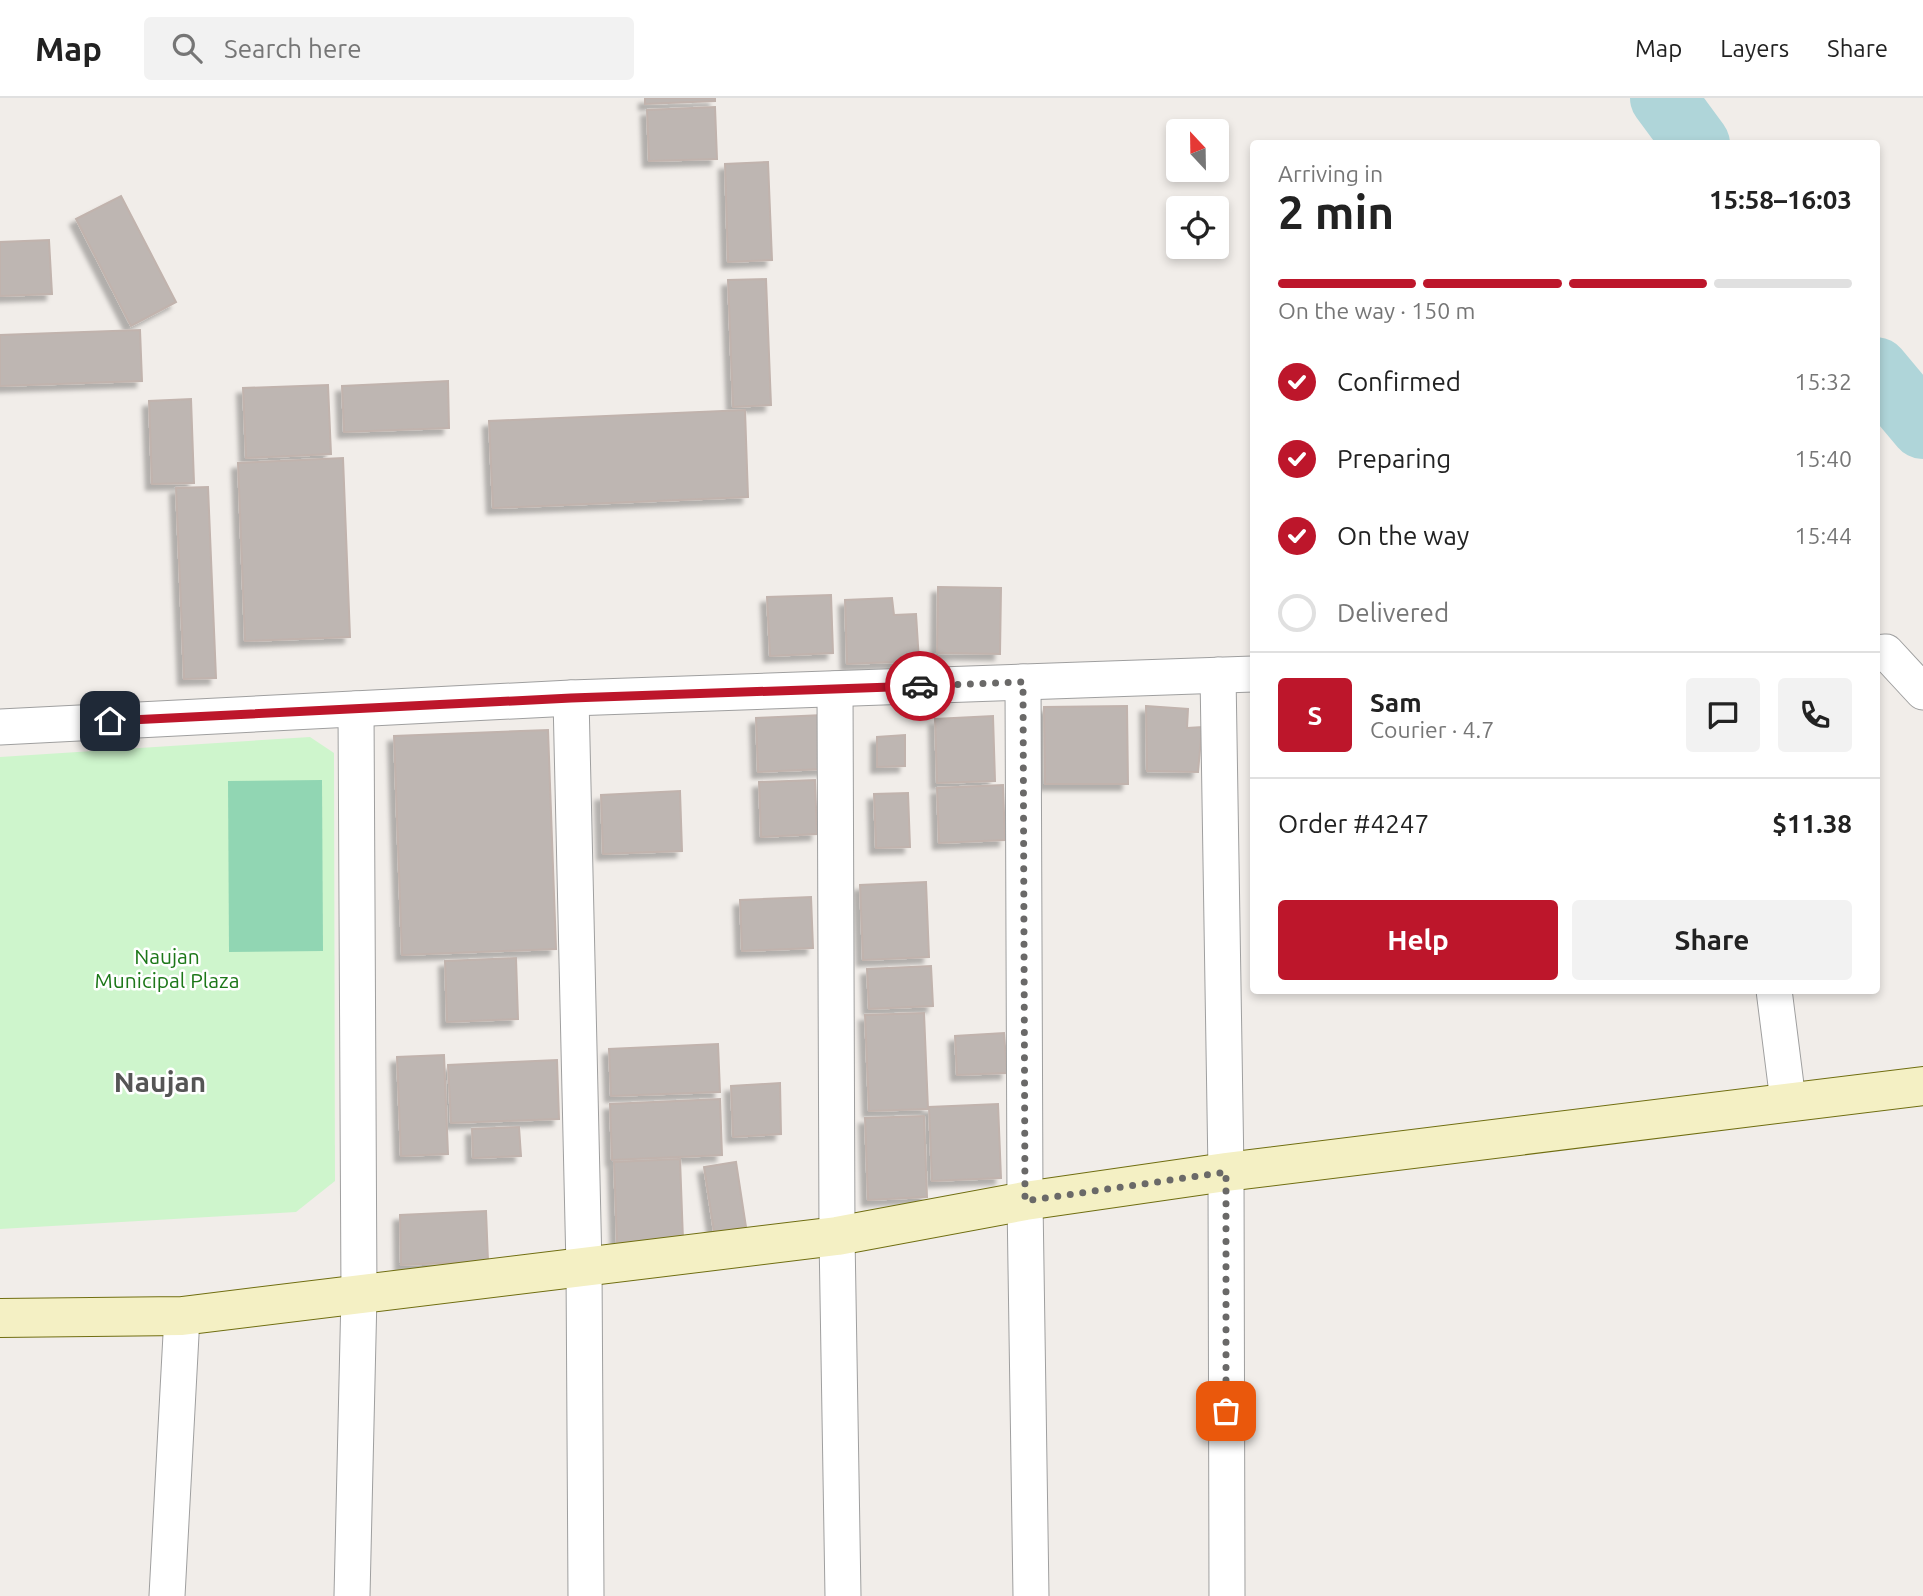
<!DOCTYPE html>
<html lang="en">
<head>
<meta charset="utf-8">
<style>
	body { margin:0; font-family:Ubuntu,sans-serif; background:#f2f2f2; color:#222; height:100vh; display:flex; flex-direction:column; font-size:26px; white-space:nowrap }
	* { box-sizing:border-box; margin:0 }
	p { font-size:23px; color:#767676 }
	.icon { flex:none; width:38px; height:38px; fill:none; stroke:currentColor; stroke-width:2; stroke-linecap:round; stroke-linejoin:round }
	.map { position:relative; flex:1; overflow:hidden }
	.details { position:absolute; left:1250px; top:42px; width:630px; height:854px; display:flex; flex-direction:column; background:#fff; border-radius:7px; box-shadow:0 4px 10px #0003 }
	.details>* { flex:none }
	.needle { width:46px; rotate:338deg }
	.fabs { position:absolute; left:1166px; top:21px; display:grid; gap:14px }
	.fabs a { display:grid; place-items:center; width:63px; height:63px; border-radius:7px; background:#fff; box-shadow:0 4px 10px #0003; font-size:35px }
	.pin { position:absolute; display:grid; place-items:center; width:60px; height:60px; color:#fff; margin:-30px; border-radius:14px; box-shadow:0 4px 10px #0006 }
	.courier { position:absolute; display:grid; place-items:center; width:70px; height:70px; margin:-35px; border:5px solid #bd162b; border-radius:50%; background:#fff; color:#222; box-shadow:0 2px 9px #0007 }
	.summary em { font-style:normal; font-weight:600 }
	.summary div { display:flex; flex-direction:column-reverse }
	.summary { display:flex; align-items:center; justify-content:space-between; height:119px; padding:0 28px }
	h1 { font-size:46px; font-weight:600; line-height:52px }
	.bar { display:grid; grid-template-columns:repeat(4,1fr); gap:10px 7px; align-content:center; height:84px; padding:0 28px }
	.bar i { height:9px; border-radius:5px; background:#e0e0e0 }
	.bar .selected { background:#bd162b }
	.bar p { grid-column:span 4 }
	.line { display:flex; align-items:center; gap:18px; padding:0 28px; border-top:2px solid #e0e0e0 }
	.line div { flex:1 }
	.round { display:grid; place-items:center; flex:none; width:74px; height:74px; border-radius:7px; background:#f2f2f2 }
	ol { padding:0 28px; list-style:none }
	li { display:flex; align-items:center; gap:21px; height:77px }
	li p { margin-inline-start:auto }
	li .icon { padding:7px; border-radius:50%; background:#bd162b; color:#fff; stroke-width:4 }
	li:last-child { color:#767676 }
	li i { width:38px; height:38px; border:4px solid #e0e0e0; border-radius:50% }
	.primary-button { display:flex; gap:14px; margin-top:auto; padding:14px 28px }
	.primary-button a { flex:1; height:80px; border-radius:7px; background:#bd162b; color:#fff; font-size:28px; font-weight:600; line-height:80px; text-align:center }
	.primary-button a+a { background:#f2f2f2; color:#222 }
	header { display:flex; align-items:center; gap:42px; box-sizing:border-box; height:98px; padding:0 35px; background:#fff; border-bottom:2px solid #e0e0e0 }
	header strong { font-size:33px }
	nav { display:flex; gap:38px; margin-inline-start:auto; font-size:24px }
	.search { width:490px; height:63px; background:#f2f2f2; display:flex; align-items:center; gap:18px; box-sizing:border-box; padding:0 24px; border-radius:7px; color:#767676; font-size:26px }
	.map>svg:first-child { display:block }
	.park { fill:#cef5cc }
	.pitch { fill:#91d6b3 }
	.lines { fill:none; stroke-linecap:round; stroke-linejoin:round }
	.river { stroke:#afd5d9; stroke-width:66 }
	.building { fill:#beb6b2; stroke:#c1b3ad; stroke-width:2; filter:url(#shadow) }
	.street-casing { stroke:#9f9f9f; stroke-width:37 }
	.secondary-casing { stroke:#706e11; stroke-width:40 }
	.street { stroke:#fff; stroke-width:35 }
	.secondary { stroke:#f4f0c4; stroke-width:38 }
	.done { stroke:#6a6968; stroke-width:7; stroke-dasharray:0 12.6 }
	.route { stroke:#bd162b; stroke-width:9 }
	.labels { text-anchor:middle; stroke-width:5; stroke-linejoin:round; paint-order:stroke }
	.park-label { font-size:21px; fill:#1c7718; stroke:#fff }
	.district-label { font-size:28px; font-weight:bold; fill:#555; stroke:#fff }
</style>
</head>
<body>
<header>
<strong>Map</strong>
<div class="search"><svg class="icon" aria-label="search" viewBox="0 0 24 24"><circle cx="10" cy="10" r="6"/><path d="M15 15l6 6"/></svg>Search here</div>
<nav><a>Map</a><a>Layers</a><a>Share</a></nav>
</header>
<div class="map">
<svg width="1923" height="1498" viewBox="0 0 1923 1498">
	<defs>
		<filter id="shadow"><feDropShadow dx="-6" dy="6" stdDeviation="2" flood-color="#0004"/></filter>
	</defs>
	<rect width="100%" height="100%" fill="#f1ede9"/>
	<path class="park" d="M310 639 334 655 335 1083 296 1114 0 1131V659Z"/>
	<path class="pitch" d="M322 682 323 853 229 854 228 683Z"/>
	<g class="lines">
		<g class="river">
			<path d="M1663 0 1697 46"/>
			<path d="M1876 272 1923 328"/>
		</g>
	</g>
	<g class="building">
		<path d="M645 0H715V3L645 6Z"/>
		<path d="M715 9 717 61 649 63 647 12Z"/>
		<path d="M768 64 772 162 728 164 725 66Z"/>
		<path d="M121 98 176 204 131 228 76 121Z"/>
		<path d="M49 142 52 196 0 198V144Z"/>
		<path d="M766 181 771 307 733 309 728 182Z"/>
		<path d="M140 232 142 283 0 288V237Z"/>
		<path d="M448 283 449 330 344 334 342 288Z"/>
		<path d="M328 287 331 356 246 360 243 290Z"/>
		<path d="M191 301 194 385 152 386 149 303Z"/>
		<path d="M745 312 748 399 493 410 489 323Z"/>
		<path d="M343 360 350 539 245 543 238 365Z"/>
		<path d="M208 389 216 580 184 581 176 390Z"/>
		<path d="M938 489 1001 490 1000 556 937 555Z"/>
		<path d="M831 497 833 555 770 558 767 499Z"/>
		<path d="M892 500 894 517 916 516 919 563 847 566 845 502Z"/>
		<path d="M1127 608 1128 686H1045L1044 609Z"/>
		<path d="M1146 608 1188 611 1187 630 1202 629 1198 674 1147 673Z"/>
		<path d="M823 617 825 671 758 674 756 620Z"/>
		<path d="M993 618 995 683 937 685 935 621Z"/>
		<path d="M548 632 556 851 402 857 394 638Z"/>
		<path d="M905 637V668L877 669V639Z"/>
		<path d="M815 682 817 736 761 739 759 684Z"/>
		<path d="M1003 687 1005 742 939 745 937 690Z"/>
		<path d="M680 693 682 753 603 756 601 697Z"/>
		<path d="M908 695 910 749 876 750 874 696Z"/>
		<path d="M926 784 929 859 863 862 860 787Z"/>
		<path d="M811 799 813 850 742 853 740 802Z"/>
		<path d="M516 860 518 921 447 924 445 863Z"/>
		<path d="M931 868 933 908 869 911 867 871Z"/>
		<path d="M924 915 928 1011 869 1013 865 917Z"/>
		<path d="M1004 935 1007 975 957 977 955 938Z"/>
		<path d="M718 946 720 994 611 998 609 951Z"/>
		<path d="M444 957 448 1056 401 1058 397 959Z"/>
		<path d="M557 962 559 1021 451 1025 448 967Z"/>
		<path d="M780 985 781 1036 733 1039 731 988Z"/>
		<path d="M720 1001 722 1057 612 1062 610 1006Z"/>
		<path d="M998 1006 1001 1080 932 1083 929 1009Z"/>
		<path d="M924 1018 927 1099 868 1102 865 1020Z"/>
		<path d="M519 1029 521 1058 473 1060 472 1031Z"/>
		<path d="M680 1061 683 1142 617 1145 614 1064Z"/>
		<path d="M736 1064 746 1129 714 1134 704 1069Z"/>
		<path d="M486 1113 488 1163 401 1167 400 1117Z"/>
	</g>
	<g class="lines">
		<g class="street-casing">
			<g id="street">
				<path d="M1876 555 1886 554 1923 594"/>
				<path d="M1218 577 1226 1074 1227 1498"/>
				<path d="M1023 584 1025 1103 1031 1498"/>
				<path d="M835 591 837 1138 843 1498"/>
				<path d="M571 600 584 1169 586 1498"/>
				<path d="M0 629 571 600 1253 576"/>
				<path d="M1774 892 1788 1003"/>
				<path d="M167 1498 182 1218"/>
				<path d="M352 1498 359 1197 356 611"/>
			</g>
		</g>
		<g class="secondary-casing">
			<path id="secondary" d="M0 1220 182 1218 837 1138 1025 1103 1226 1074 1923 988"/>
		</g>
		<use href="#street" class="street"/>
		<use href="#secondary" class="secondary"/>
	</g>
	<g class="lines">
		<path class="done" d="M920 588 1023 584 1025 1103 1226 1074V1313"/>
		<path class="route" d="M110 623 571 600 920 588"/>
	</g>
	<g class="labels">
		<g class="park-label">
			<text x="167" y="866">Naujan<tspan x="167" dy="24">Municipal Plaza</tspan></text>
		</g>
		<g class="district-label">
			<text x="160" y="994">Naujan</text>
		</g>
	</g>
</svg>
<div class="fabs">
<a><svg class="needle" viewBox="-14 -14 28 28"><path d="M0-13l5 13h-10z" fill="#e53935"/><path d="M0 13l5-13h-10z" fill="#767676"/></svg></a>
<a><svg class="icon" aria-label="locate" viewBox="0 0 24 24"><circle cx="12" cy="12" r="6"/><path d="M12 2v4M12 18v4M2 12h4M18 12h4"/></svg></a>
</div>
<div class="pin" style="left:1226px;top:1313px;background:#ea580c"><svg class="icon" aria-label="bag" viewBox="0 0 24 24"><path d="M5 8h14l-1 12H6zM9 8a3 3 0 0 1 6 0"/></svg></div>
<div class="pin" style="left:110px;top:623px;background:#1f2937"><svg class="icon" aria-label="home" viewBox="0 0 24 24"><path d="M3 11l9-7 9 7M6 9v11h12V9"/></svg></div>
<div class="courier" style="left:920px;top:588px"><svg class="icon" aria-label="car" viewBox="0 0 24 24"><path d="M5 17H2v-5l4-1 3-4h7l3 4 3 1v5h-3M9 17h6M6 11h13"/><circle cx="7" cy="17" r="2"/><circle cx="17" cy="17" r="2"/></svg></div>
<section class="details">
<div class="summary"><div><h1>2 min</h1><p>Arriving in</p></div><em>15:58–16:03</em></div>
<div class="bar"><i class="selected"></i><i class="selected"></i><i class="selected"></i><i></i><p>On the way · 150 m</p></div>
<ol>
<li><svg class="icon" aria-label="check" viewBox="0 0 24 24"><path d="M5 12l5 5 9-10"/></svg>Confirmed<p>15:32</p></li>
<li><svg class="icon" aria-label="check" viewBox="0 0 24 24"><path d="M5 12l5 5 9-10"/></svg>Preparing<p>15:40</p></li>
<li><svg class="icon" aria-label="check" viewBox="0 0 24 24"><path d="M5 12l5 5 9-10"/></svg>On the way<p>15:44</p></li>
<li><i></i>Delivered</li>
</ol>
<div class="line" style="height:126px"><b class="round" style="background:#bd162b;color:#fff">S</b><div><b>Sam</b><p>Courier · 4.7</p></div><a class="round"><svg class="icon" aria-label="chat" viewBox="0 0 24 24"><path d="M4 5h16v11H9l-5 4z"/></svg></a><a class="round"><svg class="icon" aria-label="phone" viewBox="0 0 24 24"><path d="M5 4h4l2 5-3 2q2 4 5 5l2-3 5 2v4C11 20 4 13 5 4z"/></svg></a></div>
<div class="line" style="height:91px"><div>Order #4247</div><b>$11.38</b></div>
<div class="primary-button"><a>Help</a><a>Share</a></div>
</section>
</div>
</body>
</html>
